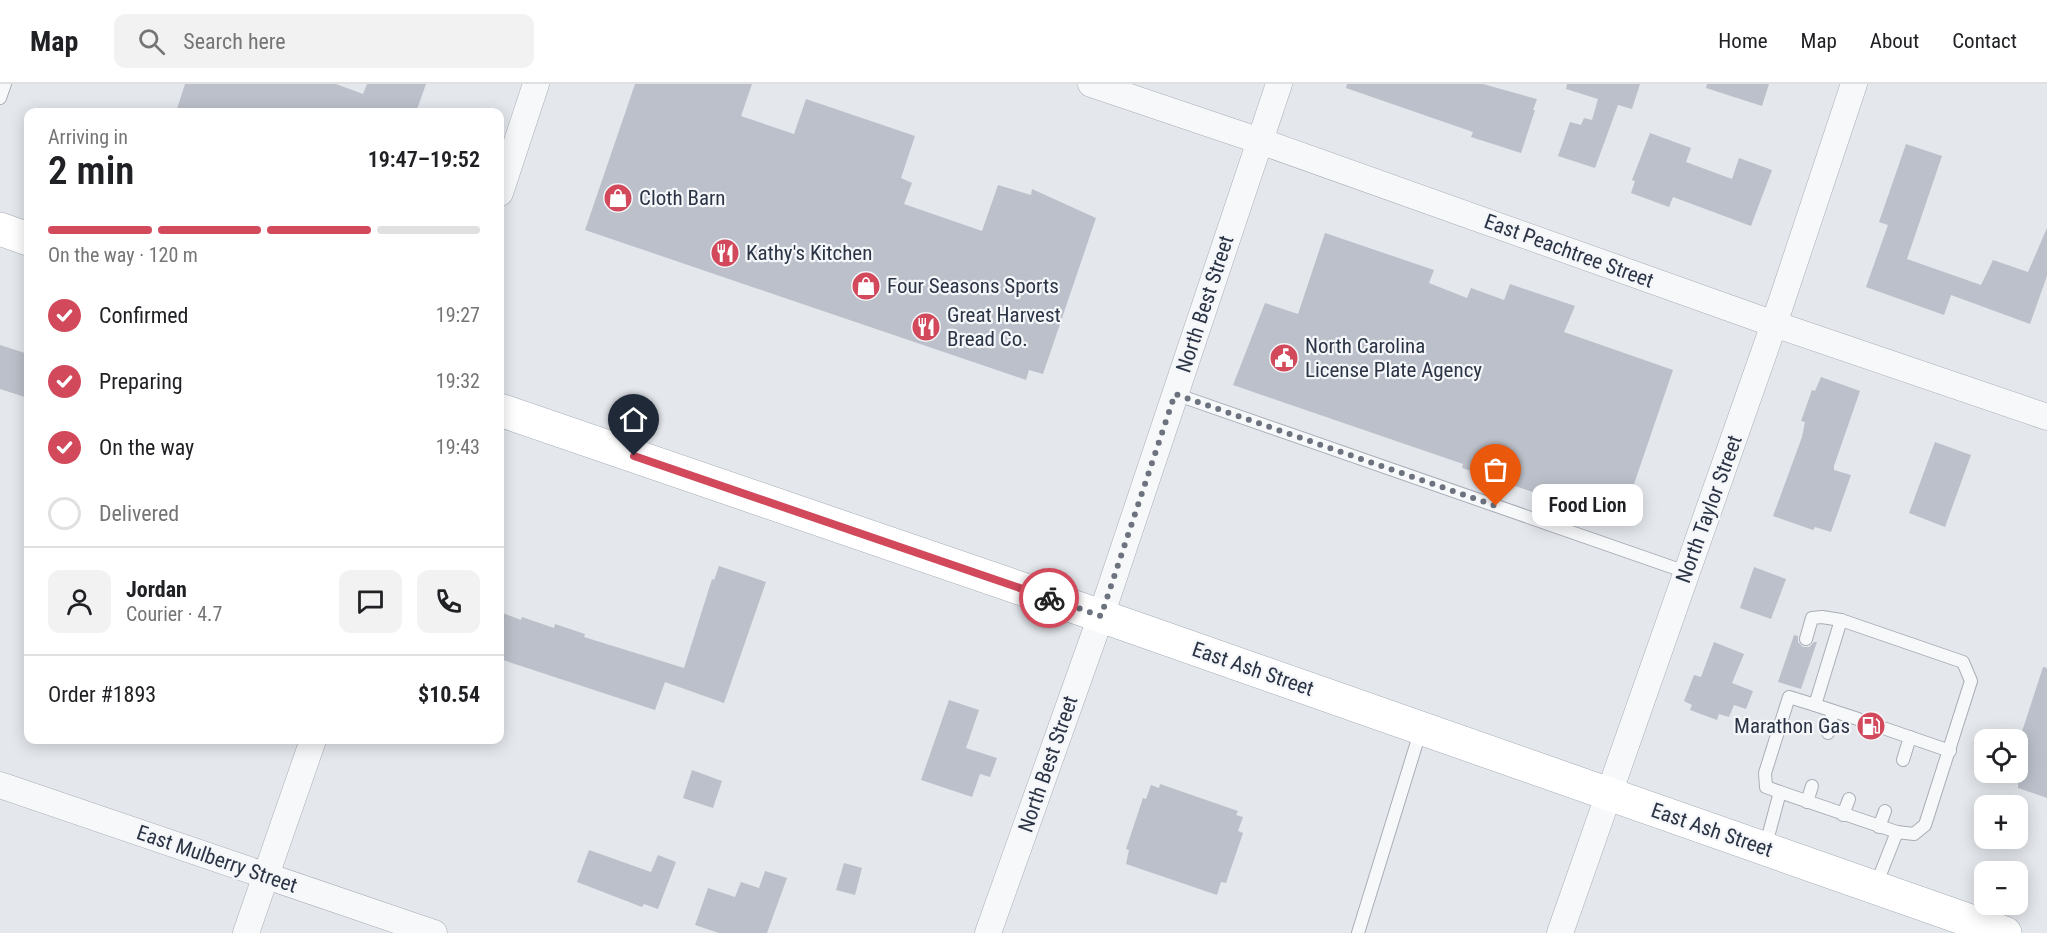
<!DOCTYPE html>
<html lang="en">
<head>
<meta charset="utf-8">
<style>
	body { margin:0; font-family:"Roboto Condensed",sans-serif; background:#f2f2f2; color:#202124; height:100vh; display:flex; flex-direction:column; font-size:22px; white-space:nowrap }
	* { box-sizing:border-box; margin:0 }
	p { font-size:20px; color:#757577 }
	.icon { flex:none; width:33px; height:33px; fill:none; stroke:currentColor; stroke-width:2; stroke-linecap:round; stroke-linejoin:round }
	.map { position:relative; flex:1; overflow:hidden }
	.sheet { position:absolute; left:24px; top:24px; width:480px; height:636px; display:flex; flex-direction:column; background:#fff; border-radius:12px; box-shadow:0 3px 15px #0003 }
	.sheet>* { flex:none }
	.fabs { position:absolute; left:1974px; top:645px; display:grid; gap:12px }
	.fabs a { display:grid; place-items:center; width:54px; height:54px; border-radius:12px; background:#fff; box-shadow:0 3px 15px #0003; font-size:30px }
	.pin { position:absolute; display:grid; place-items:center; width:51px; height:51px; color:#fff; margin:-62px -26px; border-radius:50% 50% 50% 0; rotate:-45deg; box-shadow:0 0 6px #0007 }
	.pin .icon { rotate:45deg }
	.courier { position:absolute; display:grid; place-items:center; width:60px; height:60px; margin:-30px; border:4px solid #d1495b; border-radius:50%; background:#fff; color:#222; box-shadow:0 2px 8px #0007 }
	.bubble { position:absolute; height:42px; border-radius:12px; background:#fff; box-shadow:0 3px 15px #0003; font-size:20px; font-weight:600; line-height:42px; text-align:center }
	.summary em { font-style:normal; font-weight:600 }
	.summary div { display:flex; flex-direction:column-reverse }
	.summary { display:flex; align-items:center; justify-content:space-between; height:102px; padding:0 24px }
	h1 { font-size:39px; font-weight:600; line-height:45px }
	.bar { display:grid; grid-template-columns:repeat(4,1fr); gap:9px 6px; align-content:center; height:72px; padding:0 24px }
	.bar i { height:8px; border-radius:4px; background:#e0e0e0 }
	.bar .active { background:#d1495b }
	.bar p { grid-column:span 4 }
	.line { display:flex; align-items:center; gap:15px; padding:0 24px; border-top:2px solid #e0e0e0 }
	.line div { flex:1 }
	.round { display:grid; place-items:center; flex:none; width:63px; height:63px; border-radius:12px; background:#f2f2f2 }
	ol { padding:0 24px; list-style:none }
	li { display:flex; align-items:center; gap:18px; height:66px }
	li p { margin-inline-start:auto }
	li .icon { padding:6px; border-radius:50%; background:#d1495b; color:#fff; stroke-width:4 }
	li:last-child { color:#757577 }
	li i { width:33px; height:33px; border:3px solid #e0e0e0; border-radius:50% }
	header { display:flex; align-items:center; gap:36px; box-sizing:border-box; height:84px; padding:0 30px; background:#fff; border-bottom:2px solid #e0e0e0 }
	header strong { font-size:28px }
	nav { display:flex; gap:33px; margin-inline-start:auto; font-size:21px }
	.search { width:420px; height:54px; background:#f2f2f2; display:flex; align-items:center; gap:15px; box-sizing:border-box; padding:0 21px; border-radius:12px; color:#757577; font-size:22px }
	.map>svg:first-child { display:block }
	.building { fill:#bbc0ca }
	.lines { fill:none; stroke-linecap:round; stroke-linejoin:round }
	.lane-casing { stroke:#a9aeb7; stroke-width:14 }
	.street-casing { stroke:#a9aeb7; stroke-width:27 }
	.primary-casing { stroke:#a3abb8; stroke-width:34 }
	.lane { stroke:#f7f8fa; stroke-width:12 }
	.street { stroke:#f7f8fa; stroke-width:26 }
	.primary { stroke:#fff; stroke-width:33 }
	.done { stroke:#6c737f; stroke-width:6; stroke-dasharray:0 10.8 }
	.route { stroke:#d1495b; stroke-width:8 }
	.labels { text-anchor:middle; stroke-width:4.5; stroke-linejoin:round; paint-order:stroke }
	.poi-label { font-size:21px; fill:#2b3445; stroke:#f4f6f9; text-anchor:start }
	.street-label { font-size:21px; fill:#2b3445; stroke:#f4f6f9 }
</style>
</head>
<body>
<header>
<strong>Map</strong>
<div class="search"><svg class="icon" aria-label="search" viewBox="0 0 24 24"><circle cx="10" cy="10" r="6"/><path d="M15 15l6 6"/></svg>Search here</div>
<nav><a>Home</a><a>Map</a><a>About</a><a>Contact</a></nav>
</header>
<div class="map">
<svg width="2047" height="849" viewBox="0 0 2047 849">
	<rect width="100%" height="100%" fill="#e4e7ec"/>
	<g class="building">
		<path d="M185 0H336L363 10 367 0H426L416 28H176Z"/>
		<path d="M635 0H752L741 32 794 50 806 15 915 52 901 94 912 99 904 120 982 147 998 101 1031 111 1032 105 1096 134 1043 290 1029 286 1026 296 585 146Z"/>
		<path d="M1347 0H1483L1537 15 1533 26H1535L1521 69 1471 53 1473 48 1346 4Z"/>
		<path d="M1567 0H1640L1632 25 1618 21 1595 84 1558 72 1570 38 1581 41 1584 34 1592 36 1598 15 1566 5Z"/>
		<path d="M1707 0H1769L1762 22 1706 4Z"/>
		<path d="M1650 49 1691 64 1686 78 1732 95 1739 74 1772 86 1751 142 1673 113 1669 123 1631 109 1635 97 1632 96Z"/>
		<path d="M1906 60 1942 72 1907 175 1981 201 1993 176 2028 188 2047 144V192L2030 240 1951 211 1944 231 1866 203 1888 141 1879 138Z"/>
		<path d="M1325 149 1434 186 1429 199 1467 214 1471 204 1504 216 1510 200 1575 222 1564 248 1673 286 1621 438 1462 384 1463 380 1233 301 1265 219 1298 230Z"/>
		<path d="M0 261 28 270V314L0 305Z"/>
		<path d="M1821 293 1860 307 1834 382V386L1851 391 1831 448 1815 443 1813 446 1773 432 1802 353 1805 338 1801 337 1812 306 1815 307Z"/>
		<path d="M1935 358 1971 371 1945 443 1909 429Z"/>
		<path d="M719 482 766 498 724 619 665 598 655 626 500 575V528L521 536 522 533 554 544 555 540 585 550 584 553 684 584 712 495 714 496Z"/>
		<path d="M1754 483 1786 495 1771 535 1740 524Z"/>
		<path d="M1794 551 1798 552V558L1803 563H1809L1814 558H1817L1801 605 1778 598Z"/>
		<path d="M1714 558 1744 570 1732 599 1753 607 1746 625 1734 621 1729 633 1719 630 1717 636 1690 626 1692 621 1684 617 1694 591 1701 593Z"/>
		<path d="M2043 583 2047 584V714L2018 704V660Z"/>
		<path d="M949 616 979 626 966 664 997 674 990 693 980 690 972 713 921 696Z"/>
		<path d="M692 686 722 697 713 724 683 714Z"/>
		<path d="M1160 700 1238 727 1236 731 1243 733 1238 747 1243 749 1226 799 1221 798 1217 811 1126 780 1129 766 1126 765 1143 714 1146 715 1151 701 1159 704Z"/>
		<path d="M589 766 651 788 658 771 676 778 658 825 644 820 642 823 577 798Z"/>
		<path d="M844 779 862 784 855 811 836 806Z"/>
		<path d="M765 787 787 794 767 849H719L695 841 708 804 735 813 741 798 759 804Z"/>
	</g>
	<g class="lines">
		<g class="lane-casing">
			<g id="lane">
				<path d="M0 14 5 0"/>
				<path d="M1175 310 1686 488"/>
				<path d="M1806 555 1812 534 1822 533 1841 536"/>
				<path d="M1815 621 1858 635"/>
				<path d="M1886 645 1950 667"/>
				<path d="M1828 649 1833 627"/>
				<path d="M1903 676 1910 653"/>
				<path d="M1780 708 1766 703 1765 689 1789 613 1815 621 1841 536 1963 578 1971 597 1925 741 1914 750 1897 748"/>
				<path d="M1807 718 1812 702"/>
				<path d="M1843 731 1849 715"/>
				<path d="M1879 743 1885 727"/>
				<path d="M1765 764 1780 708 1897 748 1876 801"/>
				<path d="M1358 849 1421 645"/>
			</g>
		</g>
		<g class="street-casing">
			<g id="street">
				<path d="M1091 0 1260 57 1774 240 2047 333"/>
				<path d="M500 109 536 0"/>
				<path d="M0 701 434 849"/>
				<path d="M246 849 313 656"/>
				<path d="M988 849 1101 532 1279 0"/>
				<path d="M1560 849 1774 240 1854 0"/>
			</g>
		</g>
		<g class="primary-casing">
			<g id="primary">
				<path d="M0 145 28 155"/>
				<path d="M500 326 1101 532 2005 849"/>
			</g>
		</g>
		<use href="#lane" class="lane"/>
		<use href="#street" class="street"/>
		<use href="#primary" class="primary"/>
	</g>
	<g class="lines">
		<path class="done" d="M1049 514 1101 532 1175 310 1496 422"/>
		<path class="route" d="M634 372 1049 514"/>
	</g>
	<defs>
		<g id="shop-disc" transform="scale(1.5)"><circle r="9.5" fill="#d1495b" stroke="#f4f6f9"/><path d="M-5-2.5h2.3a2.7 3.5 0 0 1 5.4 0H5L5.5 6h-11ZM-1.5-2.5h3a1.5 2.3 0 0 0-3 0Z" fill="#fff"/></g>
		<g id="restaurant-disc" transform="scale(1.5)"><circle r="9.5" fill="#d1495b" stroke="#f4f6f9"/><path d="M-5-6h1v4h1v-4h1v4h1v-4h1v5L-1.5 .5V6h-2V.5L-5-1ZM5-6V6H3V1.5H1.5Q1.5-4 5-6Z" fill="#fff"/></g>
		<g id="civic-disc" transform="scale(1.5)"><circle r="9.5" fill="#d1495b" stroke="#f4f6f9"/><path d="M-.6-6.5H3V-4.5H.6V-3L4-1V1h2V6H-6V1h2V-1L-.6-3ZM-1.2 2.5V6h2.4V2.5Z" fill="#fff"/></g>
		<g id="fuel-disc" transform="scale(1.5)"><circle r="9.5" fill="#d1495b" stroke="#f4f6f9"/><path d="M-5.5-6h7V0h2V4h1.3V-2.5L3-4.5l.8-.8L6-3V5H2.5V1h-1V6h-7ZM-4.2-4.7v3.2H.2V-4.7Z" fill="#fff"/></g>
	</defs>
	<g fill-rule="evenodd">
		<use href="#shop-disc" x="618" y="114"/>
		<use href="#restaurant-disc" x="725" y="169"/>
		<use href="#shop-disc" x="866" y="202"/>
		<use href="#restaurant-disc" x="926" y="243"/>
		<use href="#civic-disc" x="1284" y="274"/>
		<use href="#fuel-disc" x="1871" y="642"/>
	</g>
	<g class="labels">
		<g class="poi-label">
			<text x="639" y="121">Cloth Barn</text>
			<text x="746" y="176">Kathy's Kitchen</text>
			<text x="887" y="209">Four Seasons Sports</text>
			<text x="947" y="238">Great Harvest<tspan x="947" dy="24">Bread Co.</tspan></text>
			<text x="1305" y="269">North Carolina<tspan x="1305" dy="24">License Plate Agency</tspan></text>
			<text x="1850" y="649" text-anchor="end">Marathon Gas</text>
		</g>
		<g class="street-label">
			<text transform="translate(1569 167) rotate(20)" y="7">East Peachtree Street</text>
			<text transform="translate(1205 220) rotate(-72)" y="7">North Best Street</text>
			<text transform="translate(1709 425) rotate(-70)" y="7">North Taylor Street</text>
			<text transform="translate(1253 585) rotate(19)" y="7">East Ash Street</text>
			<text transform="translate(1048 680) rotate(-71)" y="7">North Best Street</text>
			<text transform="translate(1712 746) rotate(19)" y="7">East Ash Street</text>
			<text transform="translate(217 775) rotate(19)" y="7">East Mulberry Street</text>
		</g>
	</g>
</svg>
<div class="fabs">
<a><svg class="icon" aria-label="locate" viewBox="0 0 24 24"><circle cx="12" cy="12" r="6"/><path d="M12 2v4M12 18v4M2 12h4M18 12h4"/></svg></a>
<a>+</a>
<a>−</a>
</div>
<div class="pin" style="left:1496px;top:422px;background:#ea580c"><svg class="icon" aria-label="bag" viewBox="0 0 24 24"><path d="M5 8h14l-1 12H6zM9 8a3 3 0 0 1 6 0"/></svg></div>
<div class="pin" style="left:634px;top:372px;background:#1f2937"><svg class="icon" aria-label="home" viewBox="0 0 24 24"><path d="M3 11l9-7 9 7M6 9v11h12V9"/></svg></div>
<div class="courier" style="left:1049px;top:514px"><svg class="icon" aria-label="bike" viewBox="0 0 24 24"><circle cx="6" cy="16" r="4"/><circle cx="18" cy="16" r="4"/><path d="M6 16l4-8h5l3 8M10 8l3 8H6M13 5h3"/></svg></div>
<div class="bubble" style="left:1532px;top:400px;width:111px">Food Lion</div>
<section class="sheet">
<div class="summary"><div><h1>2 min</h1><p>Arriving in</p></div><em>19:47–19:52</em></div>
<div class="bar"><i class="active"></i><i class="active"></i><i class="active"></i><i></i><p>On the way · 120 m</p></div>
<ol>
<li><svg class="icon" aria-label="check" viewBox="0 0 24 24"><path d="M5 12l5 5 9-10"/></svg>Confirmed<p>19:27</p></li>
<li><svg class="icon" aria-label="check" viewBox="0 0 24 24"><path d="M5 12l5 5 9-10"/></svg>Preparing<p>19:32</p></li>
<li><svg class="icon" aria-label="check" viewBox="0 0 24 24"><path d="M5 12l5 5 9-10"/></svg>On the way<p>19:43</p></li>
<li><i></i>Delivered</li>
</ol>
<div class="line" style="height:108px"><a class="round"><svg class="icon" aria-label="person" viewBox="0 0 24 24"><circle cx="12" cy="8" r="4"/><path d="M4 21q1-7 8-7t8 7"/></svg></a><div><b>Jordan</b><p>Courier · 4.7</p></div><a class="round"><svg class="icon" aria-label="chat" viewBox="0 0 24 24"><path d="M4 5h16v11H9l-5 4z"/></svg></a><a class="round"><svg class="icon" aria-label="phone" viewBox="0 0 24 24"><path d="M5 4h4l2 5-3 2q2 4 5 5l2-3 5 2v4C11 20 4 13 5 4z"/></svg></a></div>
<div class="line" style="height:78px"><div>Order #1893</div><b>$10.54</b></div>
</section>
</div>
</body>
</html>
